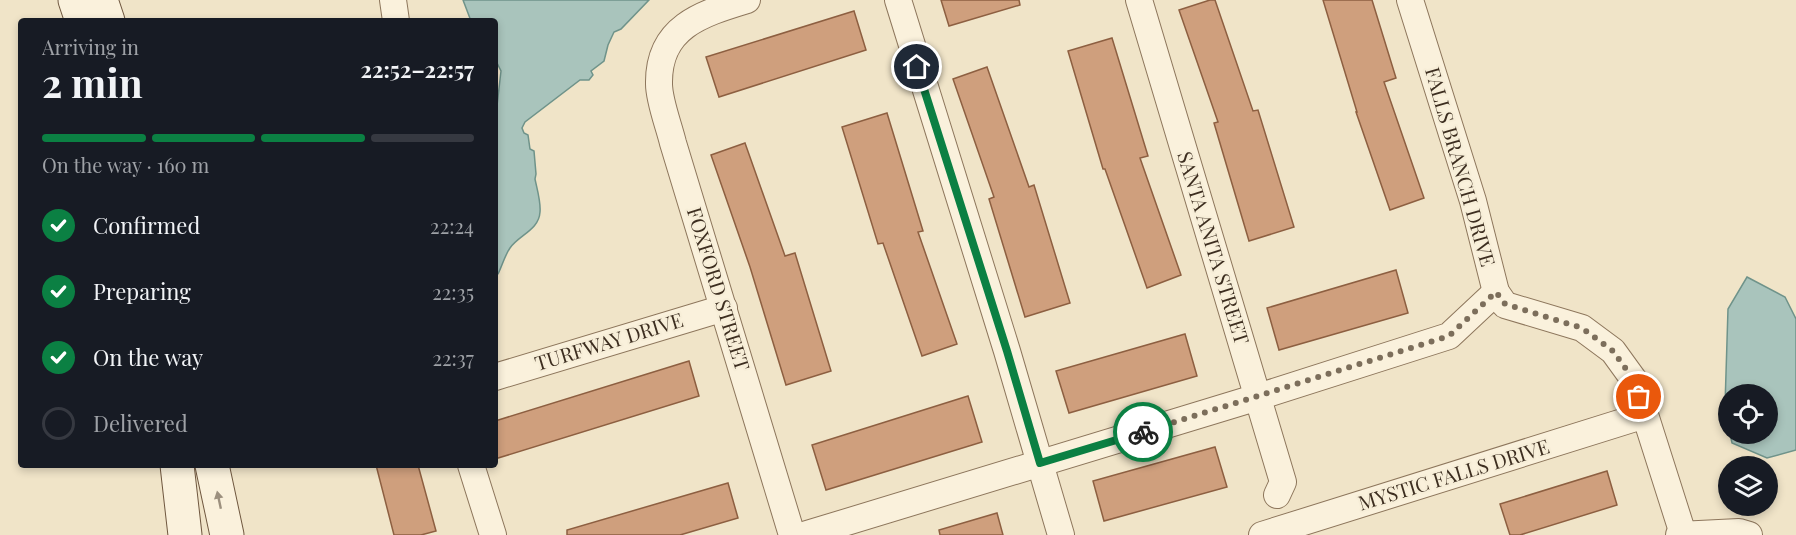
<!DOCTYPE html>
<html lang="en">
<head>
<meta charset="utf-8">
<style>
	body { margin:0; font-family:"Playfair Display",serif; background:#20242c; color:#f1f3f6; height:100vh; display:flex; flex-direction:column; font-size:22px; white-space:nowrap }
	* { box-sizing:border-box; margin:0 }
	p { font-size:20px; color:#9ea1a6 }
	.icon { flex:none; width:33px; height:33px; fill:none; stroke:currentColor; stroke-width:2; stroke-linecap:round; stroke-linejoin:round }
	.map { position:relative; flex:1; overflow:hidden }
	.drawer { position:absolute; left:18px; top:18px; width:480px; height:450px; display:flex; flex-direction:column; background:#171b24; border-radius:6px; box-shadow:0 3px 9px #0003 }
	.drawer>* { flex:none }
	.controls { position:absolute; left:1718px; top:384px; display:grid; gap:12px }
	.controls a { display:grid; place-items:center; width:60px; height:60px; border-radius:50%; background:#171b24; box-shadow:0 3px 9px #0003; font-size:30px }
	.pin { position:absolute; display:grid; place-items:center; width:51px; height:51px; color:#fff; margin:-26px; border:3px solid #fff; border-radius:50%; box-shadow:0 2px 6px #0007 }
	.courier { position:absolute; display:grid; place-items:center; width:60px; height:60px; margin:-30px; border:4px solid #0b8043; border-radius:50%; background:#fff; color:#222; box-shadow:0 2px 8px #0007 }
	.head em { font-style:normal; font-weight:700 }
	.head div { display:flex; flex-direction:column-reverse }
	.head { display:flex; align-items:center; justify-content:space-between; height:102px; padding:0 24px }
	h1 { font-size:39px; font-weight:700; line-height:45px }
	.bar { display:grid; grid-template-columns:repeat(4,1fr); gap:9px 6px; align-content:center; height:72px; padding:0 24px }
	.bar i { height:8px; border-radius:4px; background:#363941 }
	.bar .selected { background:#0b8043 }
	.bar p { grid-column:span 4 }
	ol { padding:0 24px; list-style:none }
	li { display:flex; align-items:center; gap:18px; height:66px }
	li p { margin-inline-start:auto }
	li .icon { padding:6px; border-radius:50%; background:#0b8043; color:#fff; stroke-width:4 }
	li:last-child { color:#9ea1a6 }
	li i { width:33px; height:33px; border:3px solid #363941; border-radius:50% }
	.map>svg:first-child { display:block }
	.water { fill:#a9c4bc; stroke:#6f938a; stroke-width:1.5 }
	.building { fill:#cf9f7d; stroke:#8d5f41; stroke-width:1.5 }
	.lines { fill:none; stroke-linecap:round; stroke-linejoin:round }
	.street-casing { stroke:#8d765c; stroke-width:28 }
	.secondary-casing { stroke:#6f573f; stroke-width:35 }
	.street { stroke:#faf1dc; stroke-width:26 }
	.secondary { stroke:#faf1dc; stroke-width:33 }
	.oneway { fill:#9c907e }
	.done { stroke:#7c6e5b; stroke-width:6; stroke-dasharray:0 10.8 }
	.route { stroke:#0b8043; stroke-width:8 }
	.labels { text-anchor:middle; stroke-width:4.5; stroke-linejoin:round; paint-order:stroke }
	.street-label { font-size:20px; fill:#3d2e20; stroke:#f7eed8 }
</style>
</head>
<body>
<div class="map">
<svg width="1796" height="535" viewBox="0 0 1796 535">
	<rect width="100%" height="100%" fill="#f0e4c8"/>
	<g class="water">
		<path d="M463 0H649L621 29 614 32 608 45 604 61 591 71 593 75 589 80H580L525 122 522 128 524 133 528 135 530 149 534 151 536 174 535 179C537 189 541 202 540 212 539 230 519 235 510 248 505 255 502 266 498 274L495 275V123L501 71 495 59V21H471Z"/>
		<path d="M1747 277 1785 297 1796 319V450L1767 458 1732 443 1730 434H1767V394H1728V422L1725 406 1728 309Z"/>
	</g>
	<g class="building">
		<path d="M941 0H1019L1020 5 949 26Z"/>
		<path d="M1210 0H1215L1253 111 1258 110 1294 227 1249 241 1214 123 1218 122 1179 10Z"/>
		<path d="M1323 0H1372L1396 78 1384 82 1424 198 1390 210 1356 112H1357Z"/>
		<path d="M854 11 866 50 719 97 706 57Z"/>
		<path d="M1112 38 1148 156 1140 158 1181 275 1147 288 1105 169H1103L1068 51Z"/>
		<path d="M987 67 1029 187 1034 185 1070 303 1025 317 989 199 994 197 953 79Z"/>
		<path d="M887 113 923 231 918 232 957 344 922 356 883 243 878 244 842 127Z"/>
		<path d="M745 143 785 256 795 253 831 371 786 385 750 267 711 155Z"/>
		<path d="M1396 270 1408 313 1279 350 1267 308Z"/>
		<path d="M1185 334 1197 376 1069 413 1056 371Z"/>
		<path d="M689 361 699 396 495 459V421Z"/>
		<path d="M968 396 982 442 826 490 812 445Z"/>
		<path d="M1215 447 1227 487 1104 521 1093 481Z"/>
		<path d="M376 465H418L436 531 421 535H394Z"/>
		<path d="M1607 471 1617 505 1520 535H1510L1500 504Z"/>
		<path d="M728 483 738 518 680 535H567V530Z"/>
		<path d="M997 513 1003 535H940L939 530Z"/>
	</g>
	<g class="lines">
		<g class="street-casing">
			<g id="street">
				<path d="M393 0 396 21"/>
				<path d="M747 0C701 14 658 27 659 84 659 101 669 126 673 143L792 535"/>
				<path d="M898 0 1007 351 1061 535"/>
				<path d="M1139 0 1283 482 1277 495"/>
				<path d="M1410 0 1473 201 1496 292 1505 305 1582 328 1613 351 1634 380 1683 534"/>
				<path d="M495 377 724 308"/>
				<path d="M471 465 493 535"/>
				<path d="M804 535 1258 397 1449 336 1496 292"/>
				<path d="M1262 535 1645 415"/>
				<path d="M1679 535 1739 532 1749 535"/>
			</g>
		</g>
		<g class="secondary-casing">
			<g id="secondary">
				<path d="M75 0 82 21"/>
				<path d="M101 0 108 21"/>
				<path d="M177 465 185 535"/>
				<path d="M212 465 227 535"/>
			</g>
		</g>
		<use href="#street" class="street"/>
		<use href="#secondary" class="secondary"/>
	</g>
	<defs><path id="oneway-solid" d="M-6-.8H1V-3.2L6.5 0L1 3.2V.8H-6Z" transform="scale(1.5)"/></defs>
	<use class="oneway" href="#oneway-solid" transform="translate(219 500) rotate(-102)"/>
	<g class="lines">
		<path class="done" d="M1143 432 1449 336 1496 292 1505 304 1582 328 1613 351 1634 380 1639 397"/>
		<path class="route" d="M917 67 1007 351 1040 463 1143 432"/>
	</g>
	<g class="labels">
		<g class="street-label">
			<text transform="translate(1460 167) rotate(74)" y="7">FALLS BRANCH DRIVE</text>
			<text transform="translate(1213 248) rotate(73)" y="7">SANTA ANITA STREET</text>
			<text transform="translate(718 289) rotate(73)" y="7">FOXFORD STREET</text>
			<text transform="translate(609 342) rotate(-17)" y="7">TURFWAY DRIVE</text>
			<text transform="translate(1454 475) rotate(-17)" y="7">MYSTIC FALLS DRIVE</text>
		</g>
	</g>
</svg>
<div class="controls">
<a><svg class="icon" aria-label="locate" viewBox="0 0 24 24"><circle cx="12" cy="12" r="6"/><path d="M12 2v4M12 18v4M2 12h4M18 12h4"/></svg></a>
<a><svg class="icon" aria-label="layers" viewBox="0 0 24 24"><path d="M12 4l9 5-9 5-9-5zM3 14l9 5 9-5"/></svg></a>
</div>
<div class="pin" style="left:1639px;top:397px;background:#ea580c"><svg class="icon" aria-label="bag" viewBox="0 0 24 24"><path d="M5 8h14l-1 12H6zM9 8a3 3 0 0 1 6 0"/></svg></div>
<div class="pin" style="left:917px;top:67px;background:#1f2937"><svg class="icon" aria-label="home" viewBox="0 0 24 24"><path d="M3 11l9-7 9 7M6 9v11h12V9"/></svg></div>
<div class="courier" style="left:1143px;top:432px"><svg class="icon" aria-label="bike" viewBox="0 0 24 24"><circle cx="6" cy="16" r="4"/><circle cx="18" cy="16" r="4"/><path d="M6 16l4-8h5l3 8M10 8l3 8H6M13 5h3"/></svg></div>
<section class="drawer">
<div class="head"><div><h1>2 min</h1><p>Arriving in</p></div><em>22:52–22:57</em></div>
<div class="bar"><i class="selected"></i><i class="selected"></i><i class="selected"></i><i></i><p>On the way · 160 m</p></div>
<ol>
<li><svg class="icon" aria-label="check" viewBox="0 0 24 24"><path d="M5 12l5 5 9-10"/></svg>Confirmed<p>22:24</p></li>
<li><svg class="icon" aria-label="check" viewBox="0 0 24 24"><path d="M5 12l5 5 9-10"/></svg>Preparing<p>22:35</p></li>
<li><svg class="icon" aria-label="check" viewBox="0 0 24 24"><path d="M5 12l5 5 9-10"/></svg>On the way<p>22:37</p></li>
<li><i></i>Delivered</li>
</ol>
</section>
</div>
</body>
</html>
